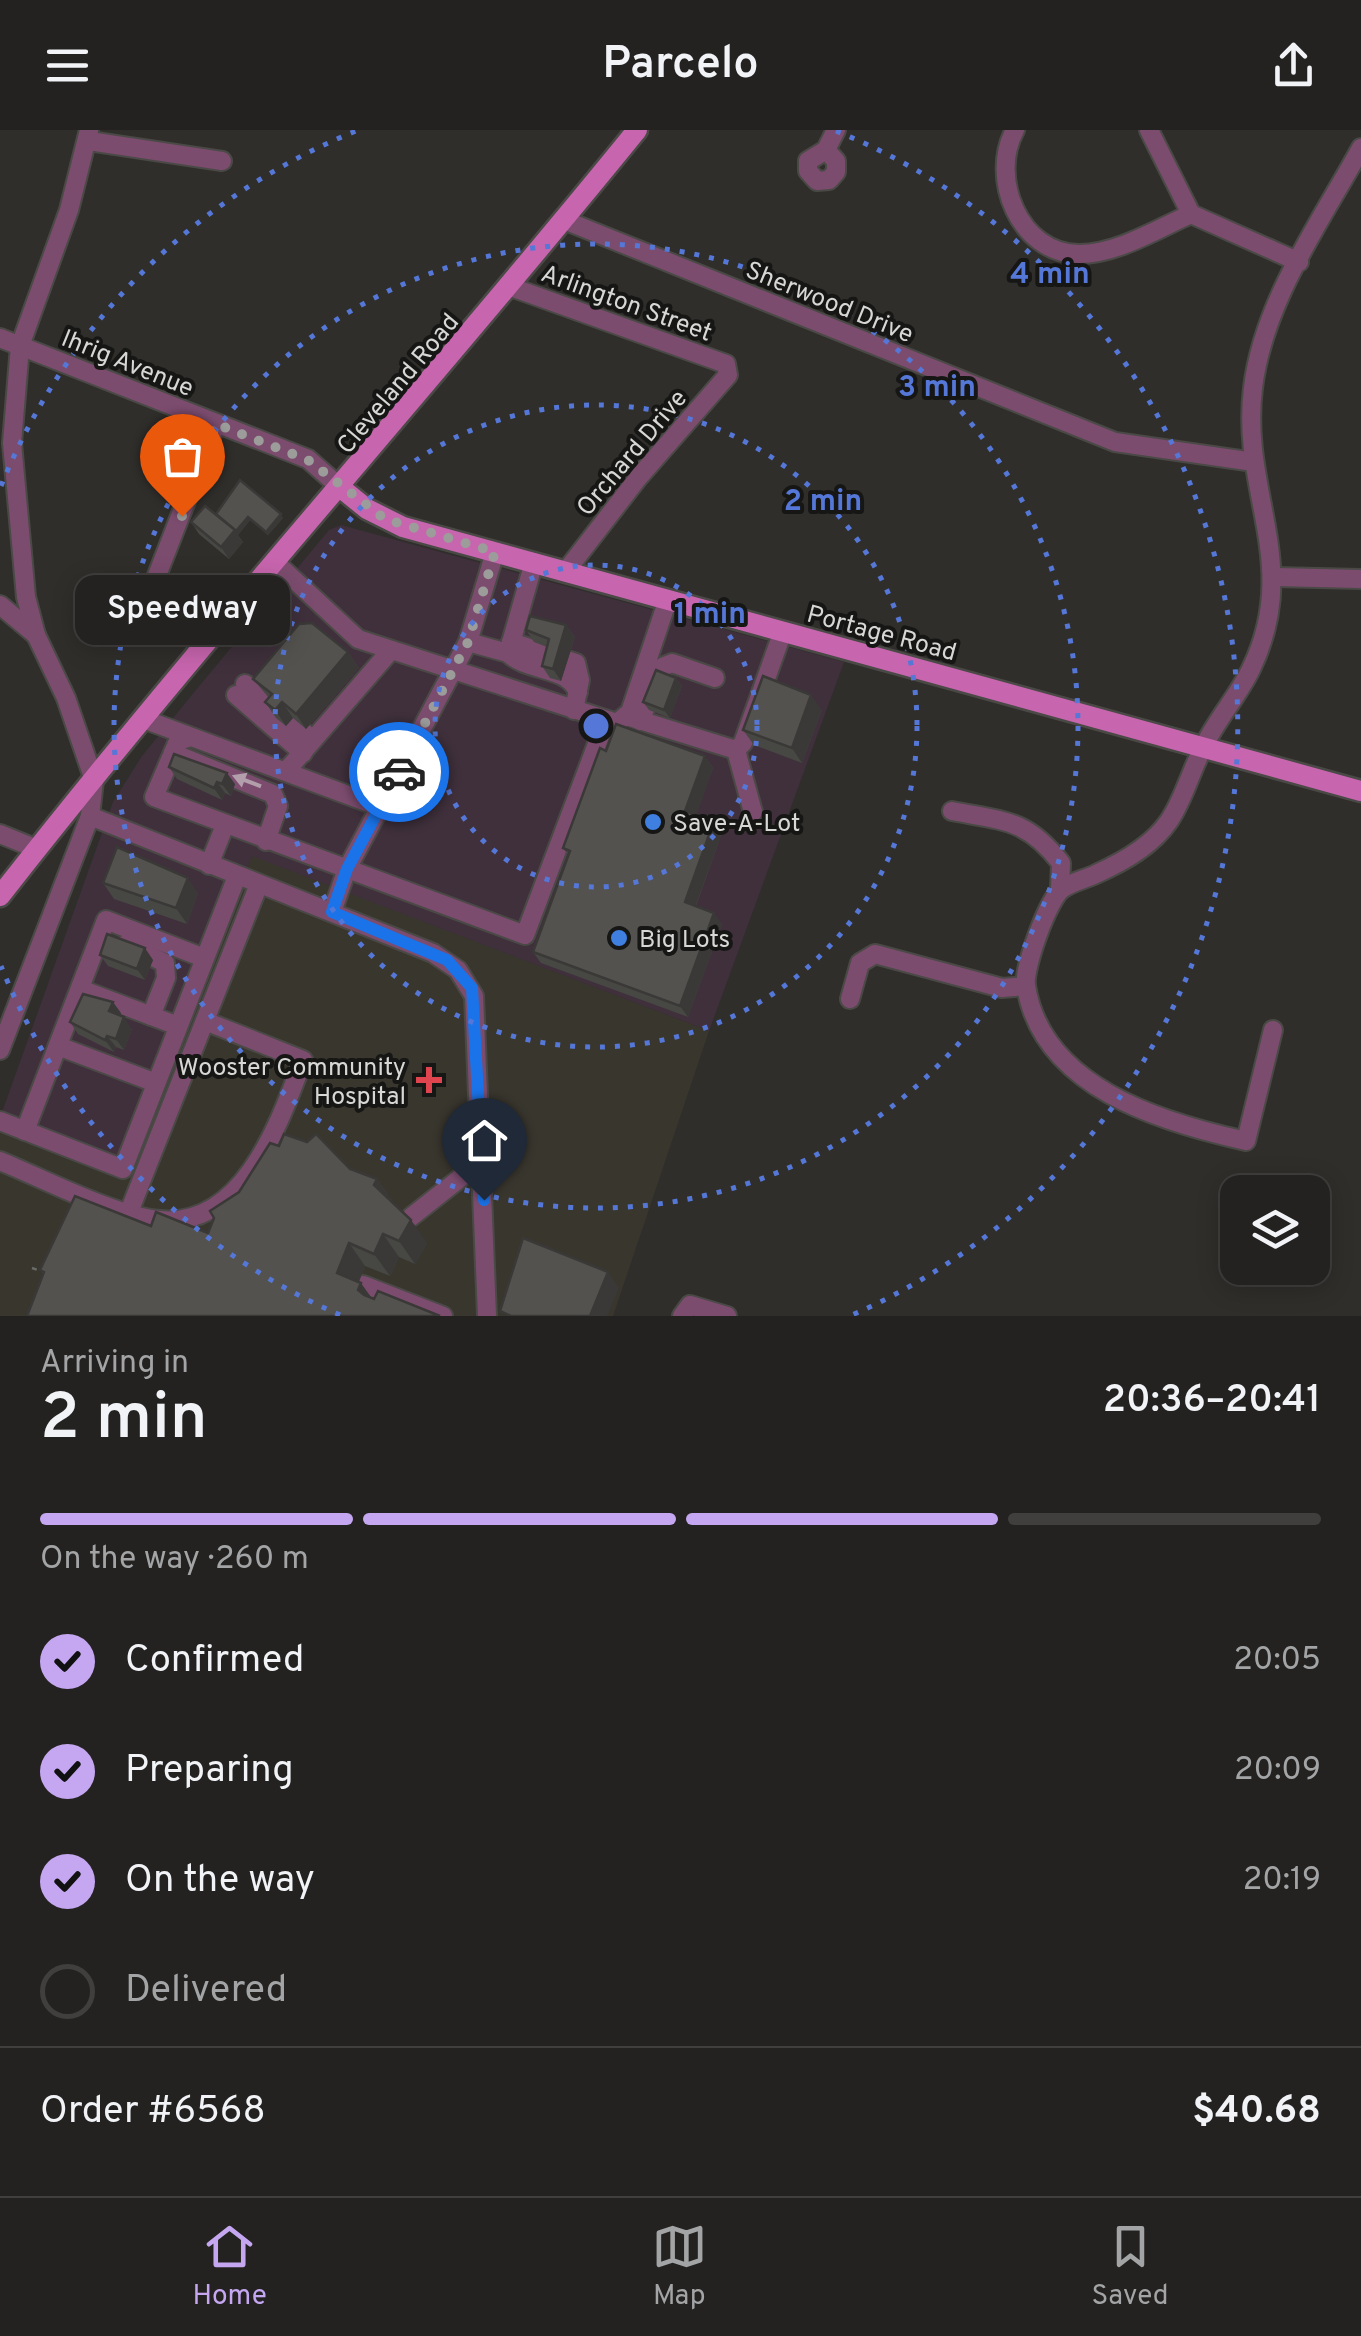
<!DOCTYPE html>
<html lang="en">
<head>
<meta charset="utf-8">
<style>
	body { margin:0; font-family:Overpass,sans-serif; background:#2f2f2d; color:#f1f3f6; height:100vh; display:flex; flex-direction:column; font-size:38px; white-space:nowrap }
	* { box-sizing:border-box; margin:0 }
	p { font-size:32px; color:#a3a4a5 }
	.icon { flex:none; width:55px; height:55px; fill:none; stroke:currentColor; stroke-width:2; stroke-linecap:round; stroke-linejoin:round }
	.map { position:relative; height:1186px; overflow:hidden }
	.details { display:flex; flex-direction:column; background:#232220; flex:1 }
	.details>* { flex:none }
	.buttons { position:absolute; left:1220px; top:1045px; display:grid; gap:20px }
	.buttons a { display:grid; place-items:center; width:110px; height:110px; border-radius:20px; background:#232220; box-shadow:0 5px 25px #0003,0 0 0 2px #403f3e; font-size:50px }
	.pin { position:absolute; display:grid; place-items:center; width:85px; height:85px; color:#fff; margin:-102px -42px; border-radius:50% 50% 50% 0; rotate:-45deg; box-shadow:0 0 10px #0007 }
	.pin .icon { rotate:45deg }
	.courier { position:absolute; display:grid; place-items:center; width:100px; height:100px; margin:-50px; border:8px solid #1a73e8; border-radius:50%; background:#fff; color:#222; box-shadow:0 2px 12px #0007 }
	.bubble { position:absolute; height:70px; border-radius:20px; background:#232220; box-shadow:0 5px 25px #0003,0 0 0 2px #403f3e; font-size:32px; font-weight:600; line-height:70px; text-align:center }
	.head em { font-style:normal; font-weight:600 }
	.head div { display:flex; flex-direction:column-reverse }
	.head { display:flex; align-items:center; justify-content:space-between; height:170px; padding:0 40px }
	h1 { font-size:65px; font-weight:600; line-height:75px }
	.bar { display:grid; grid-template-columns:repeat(4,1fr); gap:15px 10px; align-content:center; height:120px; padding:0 40px }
	.bar i { height:12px; border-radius:8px; background:#403f3e }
	.bar .current { background:#c5a7f1 }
	.bar p { grid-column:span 4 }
	.line { display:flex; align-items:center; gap:25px; padding:0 40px; border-top:2px solid #403f3e }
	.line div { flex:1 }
	ol { padding:0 40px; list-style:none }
	li { display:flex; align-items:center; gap:30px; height:110px }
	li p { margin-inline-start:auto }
	li .icon { padding:10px; border-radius:50%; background:#c5a7f1; color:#111; stroke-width:4 }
	li:last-child { color:#a3a4a5 }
	li i { width:55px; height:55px; border:5px solid #403f3e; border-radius:50% }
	header { display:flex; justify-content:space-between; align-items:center; height:130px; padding:0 40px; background:#232220; font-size:45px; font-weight:600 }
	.tab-bar { display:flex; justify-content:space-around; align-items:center; height:140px; border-top:2px solid #403f3e; background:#232220; font-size:28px; color:#a3a4a5 }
	.tab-bar a { display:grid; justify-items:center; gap:5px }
	.tab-bar .current { color:#c5a7f1 }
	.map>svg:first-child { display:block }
	.commercial { fill:#3f303c }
	.built { fill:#39362e }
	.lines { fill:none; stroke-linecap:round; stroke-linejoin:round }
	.minor-casing { stroke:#4a4946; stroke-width:22 }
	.major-casing { stroke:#4a4946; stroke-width:25 }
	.path { stroke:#6a6a67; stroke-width:2.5; stroke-dasharray:5 8; stroke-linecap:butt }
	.minor { stroke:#7c4c6f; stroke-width:18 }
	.major { stroke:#c765ae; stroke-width:20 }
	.wall { fill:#474744 }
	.shaded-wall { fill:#3a3937 }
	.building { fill:#53524f; stroke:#3a3937; stroke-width:2.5 }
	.oneway { fill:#b39fac }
	.done { stroke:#9c9c9a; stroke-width:10; stroke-dasharray:0 18 }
	.route { stroke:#1a73e8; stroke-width:12 }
	.ring { fill:none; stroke:#5577d7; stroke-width:5; stroke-dasharray:5 10 }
	.shop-dot { fill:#3f7fe0; stroke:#161615; stroke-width:4 }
	.health-dot { fill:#e0444e; stroke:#161615; stroke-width:4 }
	.labels { text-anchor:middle; stroke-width:8; stroke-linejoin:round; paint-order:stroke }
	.street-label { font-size:25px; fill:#d7d7d5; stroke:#161615 }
	.poi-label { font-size:25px; fill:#d7d7d5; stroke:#161615; text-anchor:start }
	.centre { fill:#5577d7; stroke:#161615; stroke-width:5 }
	.ring-label { font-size:30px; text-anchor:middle; font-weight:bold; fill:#5577d7; stroke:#161615; stroke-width:8; stroke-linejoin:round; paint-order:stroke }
</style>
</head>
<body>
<header><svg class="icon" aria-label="menu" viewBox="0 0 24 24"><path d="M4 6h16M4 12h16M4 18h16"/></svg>Parcelo<svg class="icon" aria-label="share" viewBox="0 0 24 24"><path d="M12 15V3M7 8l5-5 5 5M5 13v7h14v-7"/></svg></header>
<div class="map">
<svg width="1361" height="1186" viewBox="0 0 1361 1186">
	<rect width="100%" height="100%" fill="#2f2e2b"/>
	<path class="commercial" d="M341 395 844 532 709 901 252 727 127 1049 0 999V988L113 672 142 626 196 560 329 400Z"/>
	<path class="built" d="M252 726 709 901 613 1186H0V1000L127 1048Z"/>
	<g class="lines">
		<g class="minor-casing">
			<g id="minor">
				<path d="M1015 0C989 47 1019 124 1079 124 1117 124 1157 99 1191 84L1149 0"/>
				<path d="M89 11 222 31"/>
				<path d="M826 20 836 31V42L829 50 817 51 808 41V31L826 20 836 0"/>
				<path d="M1191 84 1299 132"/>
				<path d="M564 90 1115 312 1254 332"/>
				<path d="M511 157 726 234 728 245 638 348 566 441"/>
				<path d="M0 208 308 329 341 358"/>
				<path d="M275 432 358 509 617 593 630 582 668 469"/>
				<path d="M1275 447 1361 449"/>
				<path d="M86 472 126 477 149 466 216 294"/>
				<path d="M0 475 36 505"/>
				<path d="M468 512 508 523 534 432"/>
				<path d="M511 512 576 533 580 550 574 580"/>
				<path d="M508 523C528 543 566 535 578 562"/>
				<path d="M245 554 313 610"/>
				<path d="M236 565 303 623"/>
				<path d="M626 586 736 620 743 613 783 501"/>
				<path d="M146 590 380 677"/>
				<path d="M640 591 662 537 672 533 715 548"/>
				<path d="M188 608 178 611 154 667 525 805 606 590"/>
				<path d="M736 620 753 682"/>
				<path d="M173 623 273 664 278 676 266 711"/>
				<path d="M288 639 391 520"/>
				<path d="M952 681C1004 691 1027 689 1061 733L1060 759"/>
				<path d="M90 686 433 823 458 840 474 866 487 1186"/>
				<path d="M0 704 37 719"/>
				<path d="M209 735 225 695"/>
				<path d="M332 782 347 739 468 512 495 422"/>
				<path d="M126 814 165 833 166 848 151 886"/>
				<path d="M80 859 178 896"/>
				<path d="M850 869 860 833 875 824 1002 858 1026 856"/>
				<path d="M1273 900 1246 1011C1160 992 1042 957 1026 856 1023 839 1048 769 1062 759 1071 752 1086 749 1096 744 1123 732 1152 716 1169 691 1184 669 1191 640 1204 616 1217 589 1238 566 1251 539 1302 434 1240 362 1253 258 1263 172 1320 93 1361 18"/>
				<path d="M58 916 156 953"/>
				<path d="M0 920 90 686 94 650 66 568 36 505 26 467 12 313 20 216 69 80 89 0"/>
				<path d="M0 991 123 1039 237 746"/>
				<path d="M25 1001 106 790 204 828"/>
				<path d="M0 1031C42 1048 117 1087 160 1090 244 1098 280 991 303 930L205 891"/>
				<path d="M129 1082 259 754"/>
				<path d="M411 1087 483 1030"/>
				<path d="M363 1155 443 1186"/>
				<path d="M682 1186 690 1175 727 1186"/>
			</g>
		</g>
		<g class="major-casing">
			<g id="major">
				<path d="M341 358 367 379 403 397 1361 661"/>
				<path d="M0 766C204 505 428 258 637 0"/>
			</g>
		</g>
		<path class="path" d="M32 1138 41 1141"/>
		<use href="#minor" class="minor"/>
		<use href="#major" class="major"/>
	</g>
	<g class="wall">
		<path d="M216 384 283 388 268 405 250 390 238 405 243 412 229 429 199 404 191 392Z"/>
		<path d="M566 495 575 507 561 551 550 548 542 536 547 517 534 512 526 500Z"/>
		<path d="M348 522 359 538 306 599 293 588 286 596 276 588 265 572 269 568 253 549Z"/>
		<path d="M676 548 682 556 670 588 649 580 643 572Z"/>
		<path d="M822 580 802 633 754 615 743 600Z"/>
		<path d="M606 621 705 626 713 638 696 685 722 703 696 776 722 794 688 887 541 833 533 822 568 725 563 718Z"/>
		<path d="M169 637 235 654 231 666 225 663 222 670 177 649Z"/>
		<path d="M103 753 198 763 187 794 114 769Z"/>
		<path d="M100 825 153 830 145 850 108 836Z"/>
		<path d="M121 883 120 886 132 899 124 920 116 917 114 922 78 904 70 892Z"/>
		<path d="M279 1016 377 1049 393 1072 427 1113 415 1134 399 1127 390 1146 365 1136 359 1152 372 1168 440 1186 43 1144 40 1140 151 1096 208 1103 239 1062Z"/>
	</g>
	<g class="shaded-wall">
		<path d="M281 384 283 388 268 405 266 402Z"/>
		<path d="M248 387 250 390 238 405 243 412 229 429 221 417Z"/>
		<path d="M566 495 575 507 561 551 553 539Z"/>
		<path d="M348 522 359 538 306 599 296 584Z"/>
		<path d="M676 548 682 556 670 588 664 580Z"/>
		<path d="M811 565 822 580 802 633 792 618Z"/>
		<path d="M282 572 293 588 286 596 275 580Z"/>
		<path d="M705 626 713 638 694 693 685 681Z"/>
		<path d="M227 643 235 654 231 666 222 654Z"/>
		<path d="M217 652 225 663 222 670 214 658Z"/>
		<path d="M714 691 722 703 693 783 685 772Z"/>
		<path d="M188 748 198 763 187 794 176 778Z"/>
		<path d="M714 783 722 794 688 887 680 876Z"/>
		<path d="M145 818 153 830 145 850 137 839Z"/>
		<path d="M113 872 121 883 117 893 109 881Z"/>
		<path d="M124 887 132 899 124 920 116 909Z"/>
		<path d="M107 906 116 917 114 922 105 910Z"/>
		<path d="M377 1049 393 1072 374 1055Z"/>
		<path d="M411 1090 427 1113 415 1134 399 1111Z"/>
		<path d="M383 1104 399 1127 390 1146 374 1124Z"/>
		<path d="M349 1113 365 1136 353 1166 337 1143Z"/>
		<path d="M608 1142 619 1158 607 1186H590Z"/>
		<path d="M361 1153 377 1176 358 1160Z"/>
	</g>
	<g class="building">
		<path d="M240 350 281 384 266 402 248 387 236 401 216 384Z"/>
		<path d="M205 376 235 400 221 417 191 392Z"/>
		<path d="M530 486 566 495 553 539 542 536 549 509 526 500Z"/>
		<path d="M312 493 348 522 296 584 282 572 275 580 265 572 272 564 253 549 299 494Z"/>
		<path d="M656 540 676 548 664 580 643 572Z"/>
		<path d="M763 546 811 565 792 618 743 600Z"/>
		<path d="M616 594 705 626 685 681 714 691 685 772 714 783 680 876 533 822 570 721 563 718 600 618 606 621Z"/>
		<path d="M174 624 227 643 222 654 217 652 214 658 169 637Z"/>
		<path d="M117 717 188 748 176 778 103 753Z"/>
		<path d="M107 804 145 818 137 839 100 825Z"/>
		<path d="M83 864 113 872 109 881 124 887 116 909 107 906 105 910 70 892Z"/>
		<path d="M284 1004 307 1012 316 1004 350 1039 377 1049 374 1055 411 1090 399 1111 383 1104 374 1124 349 1113 337 1143 361 1153 358 1160 364 1165 374 1169 378 1161 440 1186H27L44 1142 40 1140 75 1066 151 1096 156 1082 208 1103 214 1088 210 1081 239 1062 270 1013 279 1016Z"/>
		<path d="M523 1108 608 1142 590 1186H511L500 1181Z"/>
	</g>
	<defs><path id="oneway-solid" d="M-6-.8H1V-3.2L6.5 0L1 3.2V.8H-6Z" transform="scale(2.5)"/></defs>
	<use class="oneway" href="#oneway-solid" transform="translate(247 651) rotate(-159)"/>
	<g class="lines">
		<path class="done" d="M182 386 216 294 308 330 385 389 495 422 468 512 399 642"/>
		<path class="route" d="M399 642 347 739 332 782 447 830 472 858 484 1070"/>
	</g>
	<g class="ring">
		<circle cx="596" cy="596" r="161"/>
		<circle cx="596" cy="596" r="321"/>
		<circle cx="596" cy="596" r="482"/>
		<path d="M340 1185A642 642 0 0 1 1 836M1 356A642 642 0 0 1 356 1M836 1A642 642 0 0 1 852 1185"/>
	</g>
	<g class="shop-dot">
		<circle cx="653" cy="692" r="10"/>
		<circle cx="619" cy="808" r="10"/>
	</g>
	<path class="health-dot" d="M424 935h10v10h10v10h-10v10h-10v-10h-10v-10h10z"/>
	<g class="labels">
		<g class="street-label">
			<text transform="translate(830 171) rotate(22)" y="9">Sherwood Drive</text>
			<text transform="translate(627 172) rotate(20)" y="9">Arlington Street</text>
			<text transform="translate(128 232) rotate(22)" y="9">Ihrig Avenue</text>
			<text transform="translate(397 253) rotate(-50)" y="9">Cleveland Road</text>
			<text transform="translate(631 322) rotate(-50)" y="9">Orchard Drive</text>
			<text transform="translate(882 502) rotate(15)" y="9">Portage Road</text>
		</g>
		<g class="poi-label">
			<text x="673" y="701">Save-A-Lot</text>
			<text x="639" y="817">Big Lots</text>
			<text x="406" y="945" text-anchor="end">Wooster Community<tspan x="406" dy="29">Hospital</tspan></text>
		</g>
	</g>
	<circle cx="596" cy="596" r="15" class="centre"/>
	<g class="ring-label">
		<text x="1050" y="153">4 min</text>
		<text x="937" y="266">3 min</text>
		<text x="823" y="380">2 min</text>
		<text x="710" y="493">1 min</text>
	</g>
</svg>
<div class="buttons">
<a><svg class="icon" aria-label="layers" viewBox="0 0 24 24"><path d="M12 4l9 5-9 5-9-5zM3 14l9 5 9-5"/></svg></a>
</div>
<div class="pin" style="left:182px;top:386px;background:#ea580c"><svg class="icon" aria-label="bag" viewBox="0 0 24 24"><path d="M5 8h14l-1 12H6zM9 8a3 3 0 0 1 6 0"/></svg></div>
<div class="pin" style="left:484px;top:1070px;background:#1f2937"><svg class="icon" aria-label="home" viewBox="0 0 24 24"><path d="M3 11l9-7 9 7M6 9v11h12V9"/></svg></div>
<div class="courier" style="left:399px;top:642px"><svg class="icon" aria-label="car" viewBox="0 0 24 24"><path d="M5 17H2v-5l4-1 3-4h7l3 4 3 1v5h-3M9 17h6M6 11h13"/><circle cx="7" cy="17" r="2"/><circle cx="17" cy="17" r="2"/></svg></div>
<div class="bubble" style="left:75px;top:445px;width:215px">Speedway</div>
</div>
<section class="details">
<div class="head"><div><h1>2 min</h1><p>Arriving in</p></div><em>20:36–20:41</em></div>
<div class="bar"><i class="current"></i><i class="current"></i><i class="current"></i><i></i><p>On the way · 260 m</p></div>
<ol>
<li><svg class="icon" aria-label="check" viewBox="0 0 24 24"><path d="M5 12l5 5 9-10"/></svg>Confirmed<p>20:05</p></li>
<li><svg class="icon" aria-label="check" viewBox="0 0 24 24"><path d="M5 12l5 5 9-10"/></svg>Preparing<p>20:09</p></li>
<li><svg class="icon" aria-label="check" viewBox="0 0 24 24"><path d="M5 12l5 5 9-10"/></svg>On the way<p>20:19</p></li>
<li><i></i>Delivered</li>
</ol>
<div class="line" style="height:130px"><div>Order #6568</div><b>$40.68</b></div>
</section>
<nav class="tab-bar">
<a class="current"><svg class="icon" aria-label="home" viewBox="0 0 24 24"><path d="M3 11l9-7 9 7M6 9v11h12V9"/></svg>Home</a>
<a><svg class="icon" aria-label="map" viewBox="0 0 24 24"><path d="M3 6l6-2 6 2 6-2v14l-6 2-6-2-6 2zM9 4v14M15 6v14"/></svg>Map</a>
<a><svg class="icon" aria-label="saved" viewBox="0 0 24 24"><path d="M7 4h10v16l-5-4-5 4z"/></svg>Saved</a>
</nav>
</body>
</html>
